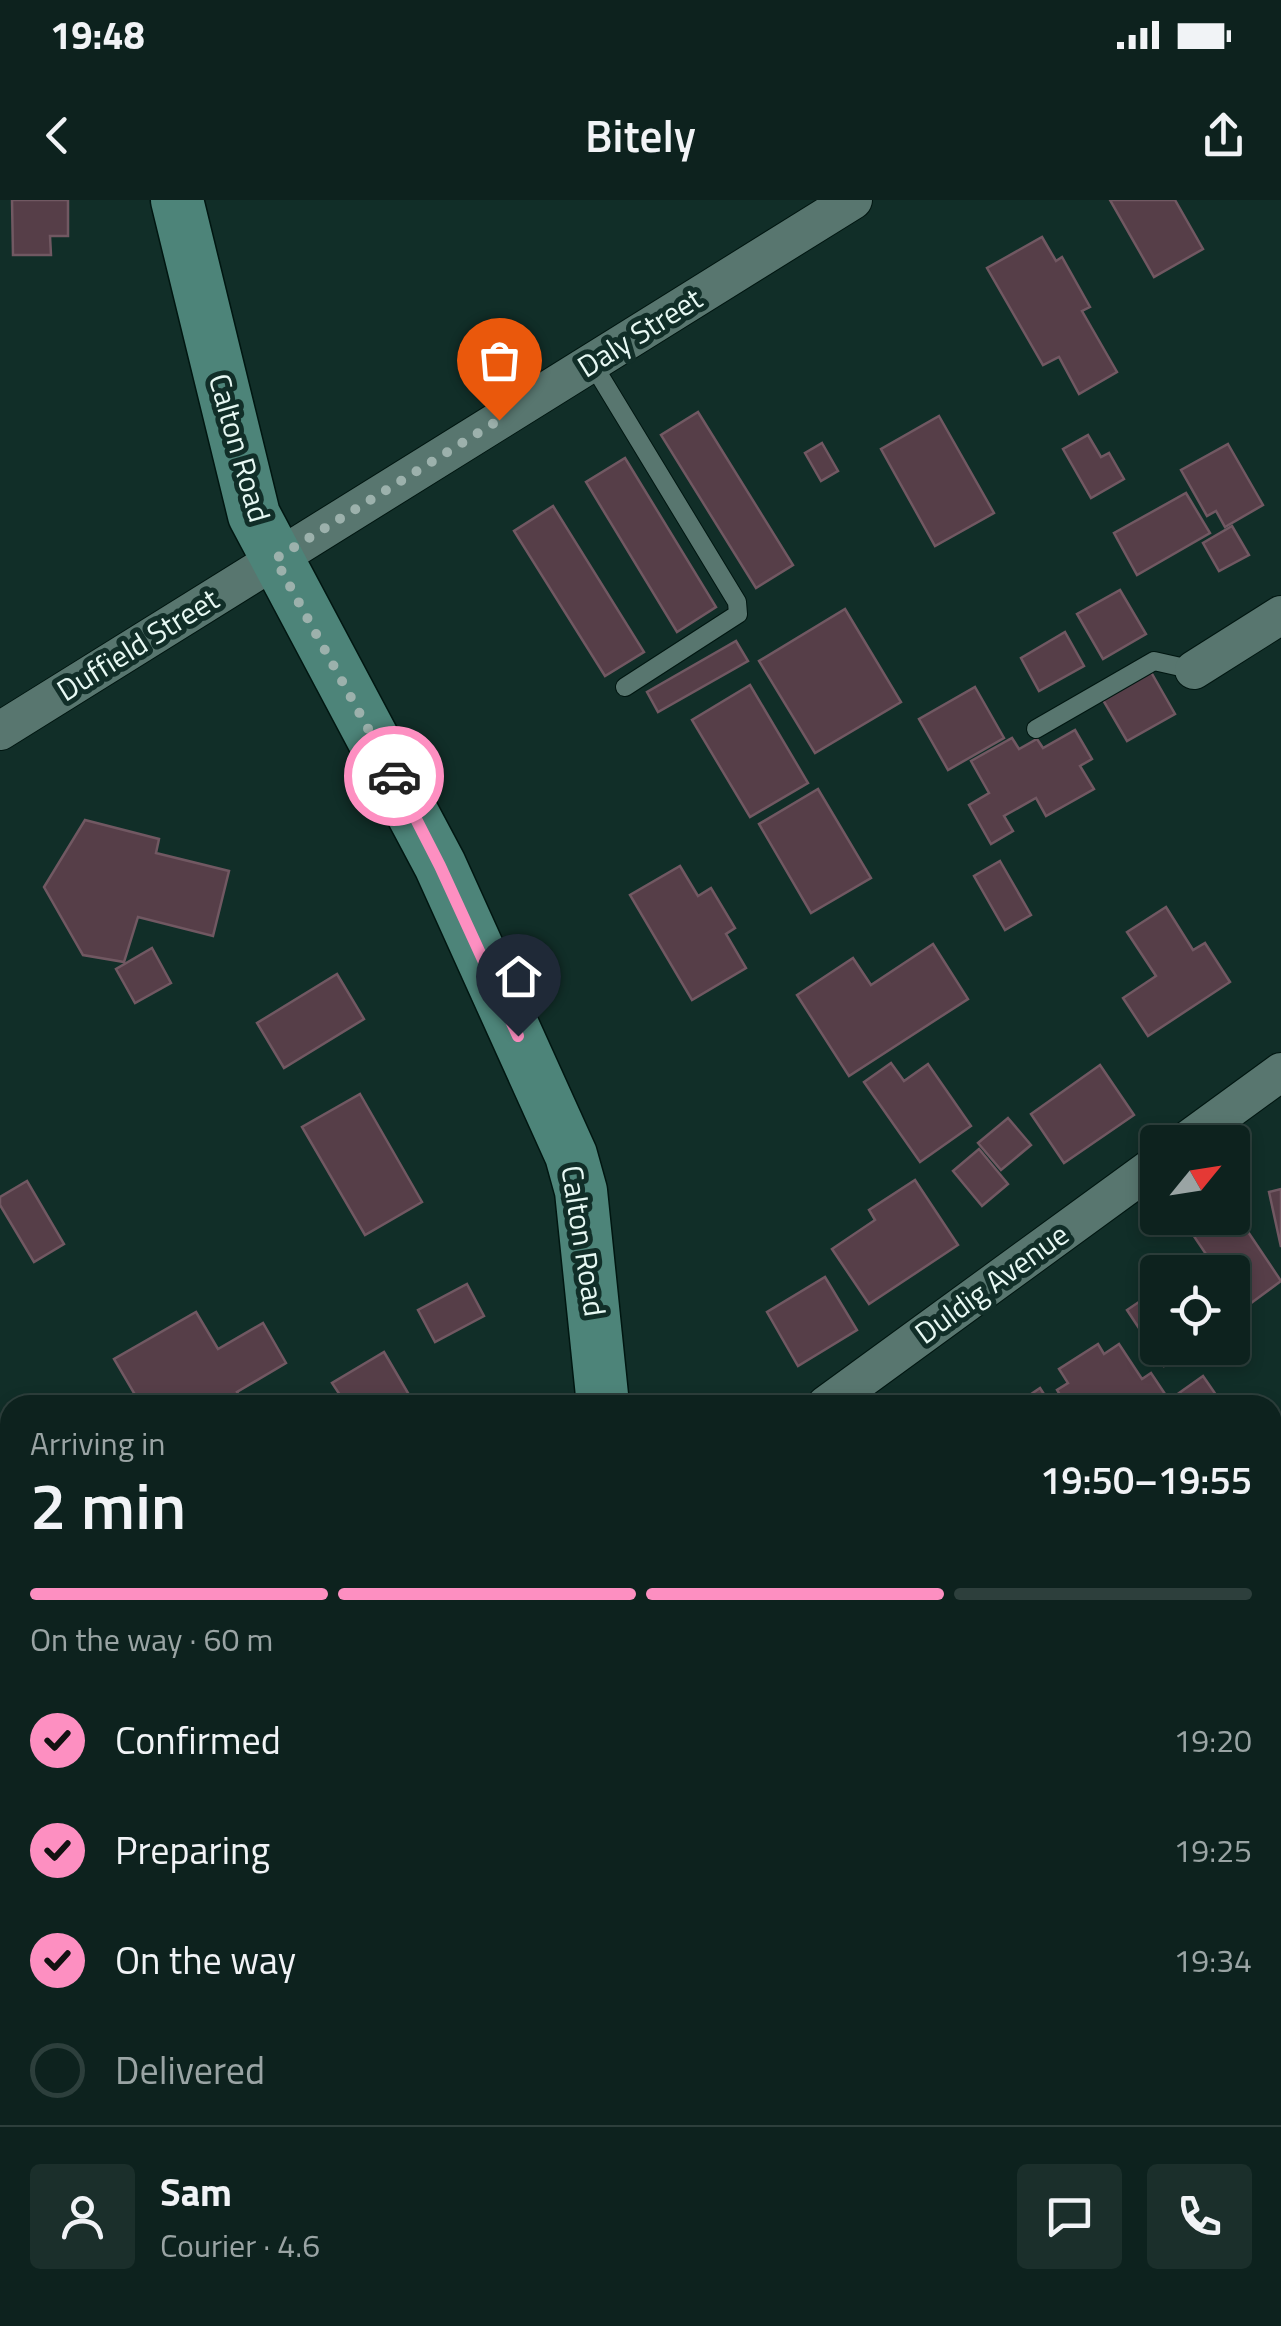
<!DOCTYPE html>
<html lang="en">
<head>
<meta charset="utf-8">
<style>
	body { margin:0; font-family:"Titillium Web",sans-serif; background:#1b2f2b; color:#f1f3f6; height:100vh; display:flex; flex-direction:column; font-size:38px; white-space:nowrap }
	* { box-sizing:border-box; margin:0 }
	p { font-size:32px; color:#9aa4a4 }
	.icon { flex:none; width:55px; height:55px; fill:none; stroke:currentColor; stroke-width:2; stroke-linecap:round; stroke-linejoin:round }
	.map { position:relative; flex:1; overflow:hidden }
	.panel { position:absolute; left:0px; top:1195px; width:1282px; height:932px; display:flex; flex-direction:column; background:#0d221e; border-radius:30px 30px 0 0; box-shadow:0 5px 15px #0003,0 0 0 2px #2d3f3c }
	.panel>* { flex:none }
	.needle { width:65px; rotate:60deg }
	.tools { position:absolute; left:1140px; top:925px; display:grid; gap:20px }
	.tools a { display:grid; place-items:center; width:110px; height:110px; border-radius:10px; background:#0d221e; box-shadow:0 5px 15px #0003,0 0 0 2px #2d3f3c; font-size:50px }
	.pin { position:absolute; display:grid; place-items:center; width:85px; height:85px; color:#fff; margin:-102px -42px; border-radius:50% 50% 50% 0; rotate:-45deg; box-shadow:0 0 10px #0007 }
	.pin .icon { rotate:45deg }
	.courier { position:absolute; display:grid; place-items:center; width:100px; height:100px; margin:-50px; border:8px solid #fd8fc1; border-radius:50%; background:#fff; color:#222; box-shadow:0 2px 12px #0007 }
	.summary em { font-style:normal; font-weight:600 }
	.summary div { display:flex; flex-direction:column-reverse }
	.summary { display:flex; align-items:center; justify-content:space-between; height:170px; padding:0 30px }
	h1 { font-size:65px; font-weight:600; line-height:75px }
	.bar { display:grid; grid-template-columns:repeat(4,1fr); gap:15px 10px; align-content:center; height:120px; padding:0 30px }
	.bar i { height:12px; border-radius:8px; background:#2d3f3c }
	.bar .selected { background:#fd8fc1 }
	.bar p { grid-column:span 4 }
	.line { display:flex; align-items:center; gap:25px; padding:0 30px; border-top:2px solid #2d3f3c }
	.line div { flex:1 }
	.round { display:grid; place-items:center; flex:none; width:105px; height:105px; border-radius:10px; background:#1b2f2b }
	ol { padding:0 30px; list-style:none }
	li { display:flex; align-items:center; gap:30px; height:110px }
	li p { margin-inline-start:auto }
	li .icon { padding:10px; border-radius:50%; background:#fd8fc1; color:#111; stroke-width:4 }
	li:last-child { color:#9aa4a4 }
	li i { width:55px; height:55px; border:5px solid #2d3f3c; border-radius:50% }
	.status { display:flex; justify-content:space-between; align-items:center; height:70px; padding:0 50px; background:#0d221e; direction:ltr }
	.status svg { height:28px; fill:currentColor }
	header { display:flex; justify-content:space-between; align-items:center; height:130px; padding:0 30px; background:#0d221e; font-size:45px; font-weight:600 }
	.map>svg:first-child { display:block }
	.building { fill:#563e48; stroke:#715862; stroke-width:2.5 }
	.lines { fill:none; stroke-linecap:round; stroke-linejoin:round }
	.service-casing { stroke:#001611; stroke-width:20 }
	.minor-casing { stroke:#001611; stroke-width:40 }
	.tertiary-casing { stroke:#001611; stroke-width:48 }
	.secondary-casing { stroke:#001611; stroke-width:55 }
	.service { stroke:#58766f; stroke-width:18 }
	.minor { stroke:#58766f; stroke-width:38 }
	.tertiary { stroke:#58766f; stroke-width:45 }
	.secondary { stroke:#4d8479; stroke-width:52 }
	.done { stroke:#9cb1ac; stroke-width:10; stroke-dasharray:0 18 }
	.route { stroke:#fd8fc1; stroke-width:12 }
	.labels { text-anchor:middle; stroke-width:10; stroke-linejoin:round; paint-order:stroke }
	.street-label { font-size:30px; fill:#e7f8f3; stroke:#112e28 }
</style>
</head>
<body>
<div class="status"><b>19:48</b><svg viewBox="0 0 49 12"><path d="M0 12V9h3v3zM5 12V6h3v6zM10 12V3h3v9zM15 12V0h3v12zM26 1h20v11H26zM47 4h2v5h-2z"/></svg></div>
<header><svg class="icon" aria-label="back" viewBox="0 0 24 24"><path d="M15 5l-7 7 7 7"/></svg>Bitely<svg class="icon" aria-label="share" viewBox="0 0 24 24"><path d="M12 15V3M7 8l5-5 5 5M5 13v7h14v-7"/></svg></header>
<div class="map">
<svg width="1281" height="2126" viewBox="0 0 1281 2126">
	<rect width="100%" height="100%" fill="#112e28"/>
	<g class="building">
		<path d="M12 0H68V36H50L51 55H13Z"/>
		<path d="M1110 0H1175L1203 49 1154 77Z"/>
		<path d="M1042 37 1056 61 1062 57 1090 107 1082 111 1117 172 1079 194 1059 157 1043 165 987 68Z"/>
		<path d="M698 212 793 365 756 388 661 235Z"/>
		<path d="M939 216 994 313 935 346 881 249Z"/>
		<path d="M1088 235 1101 257 1109 253 1124 279 1091 298 1063 249Z"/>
		<path d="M822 243 838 271 821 281 805 253Z"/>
		<path d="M1228 244 1263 305 1225 327 1216 311 1207 316 1181 270Z"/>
		<path d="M625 258 716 407 677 432 586 282Z"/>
		<path d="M1186 293 1210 333 1137 375 1114 333Z"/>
		<path d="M553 306 644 452 605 476 514 331Z"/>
		<path d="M1232 326 1249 355 1219 371 1203 343Z"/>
		<path d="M1120 390 1146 434 1103 459 1077 414Z"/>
		<path d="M845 409 901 502 815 553 759 461Z"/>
		<path d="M1065 432 1084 466 1039 491 1021 458Z"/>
		<path d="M736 441 748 461 658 512 647 492Z"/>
		<path d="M1151 472 1175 514 1127 541 1103 500Z"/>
		<path d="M750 485 808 583 750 617 692 520Z"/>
		<path d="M975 487 1004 538 948 570 919 519Z"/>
		<path d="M1075 530 1092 559 1080 566 1094 589 1046 616 1036 598 1004 616 1013 631 991 644 969 605 989 593 971 561 1012 538 1019 549 1037 539 1043 548Z"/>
		<path d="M818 589 871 678 811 713 759 624Z"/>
		<path d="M85 620 159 639 156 653 229 671 213 736 138 717 124 762 83 755 44 687Z"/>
		<path d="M1000 661 1031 715 1005 730 974 676Z"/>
		<path d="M680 666 698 696 711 688 735 728 726 734 746 768 692 800 630 695Z"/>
		<path d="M1166 707 1193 750 1205 743 1230 782 1148 836 1123 798 1156 776 1127 732Z"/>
		<path d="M933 744 968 799 849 876 797 795 853 758 871 785Z"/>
		<path d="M152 748 171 783 135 803 116 769Z"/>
		<path d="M337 774 364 819 284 868 257 823Z"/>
		<path d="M891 863 904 881 928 864 971 926 920 962 864 882Z"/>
		<path d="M1100 865 1134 915 1064 963 1031 914Z"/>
		<path d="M360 894 422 1002 365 1035 302 927Z"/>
		<path d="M1008 918 1031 945 1001 970 978 943Z"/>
		<path d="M979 949 1008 984 982 1006 953 971Z"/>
		<path d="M915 980 958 1045 869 1104 832 1049 875 1020 869 1010Z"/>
		<path d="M27 981 64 1044 34 1062 0 1005V997Z"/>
		<path d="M1281 989V1047L1269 992Z"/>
		<path d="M1232 1008 1281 1081 1243 1109 1232 1094V1072H1218L1187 1026 1200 1018H1232Z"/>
		<path d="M825 1077 857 1130 798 1166 767 1112Z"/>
		<path d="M467 1084 484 1116 435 1142 418 1110Z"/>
		<path d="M1158 1089V1148H1191L1164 1166 1127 1110Z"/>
		<path d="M196 1112 218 1149 263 1123 286 1163 237 1192 242 1200 234 1205H141L114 1159Z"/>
		<path d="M1098 1144 1104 1154 1119 1144 1142 1179 1151 1173 1165 1194 1149 1205H1066L1057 1190 1068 1183 1059 1169Z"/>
		<path d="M384 1152 415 1205H322L340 1195 332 1183Z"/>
		<path d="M1203 1176 1223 1205H1177L1172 1198Z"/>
		<path d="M1040 1188 1051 1205H1015Z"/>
		<path d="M5 1232 10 1241V1318L0 1323V1235Z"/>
		<path d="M1272 1477 1281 1487V1504L1272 1511Z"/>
		<path d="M10 1632V1705L0 1711V1638Z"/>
		<path d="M1276 1839 1281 1844V1921L1272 1930V1843Z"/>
		<path d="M10 1936V1980L0 1963V1942Z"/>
		<path d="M18 2118H110L115 2126H23Z"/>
		<path d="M331 2118H428L432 2126H335Z"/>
		<path d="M549 2118H584L591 2126H549L545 2121Z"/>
		<path d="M613 2118H666L662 2121 666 2126H603Z"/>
	</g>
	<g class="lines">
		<g class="service-casing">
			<g id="service">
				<path d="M592 163 737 402 738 414 625 487"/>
				<path d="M1036 529 1154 461 1194 470"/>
			</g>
		</g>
		<g class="minor-casing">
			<g id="minor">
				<path d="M1194 470 1281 415"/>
				<path d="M0 531 853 0"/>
				<path d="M1185 942 1281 872"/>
				<path d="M826 1205 1158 963"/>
				<path d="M0 1572 10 1566"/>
			</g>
		</g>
		<g class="tertiary-casing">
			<g id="tertiary">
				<path d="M1272 1691 1281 1683"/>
				<path d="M815 2126 824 2118"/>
			</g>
		</g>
		<g class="secondary-casing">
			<g id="secondary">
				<path d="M177 0 254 315 440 665 571 955 581 991 603 1205"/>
				<path d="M779 2118 781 2126"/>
			</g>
		</g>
		<use href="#service" class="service"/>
		<use href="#minor" class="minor"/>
		<use href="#tertiary" class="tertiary"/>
		<use href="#secondary" class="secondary"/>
	</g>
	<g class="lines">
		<path class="done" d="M394 576 275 359 499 220"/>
		<path class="route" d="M394 576 440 666 518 836"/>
	</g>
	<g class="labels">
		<g class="street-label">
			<text transform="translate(640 133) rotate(-32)" y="10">Daly Street</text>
			<text transform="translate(239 248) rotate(74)" y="10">Calton Road</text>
			<text transform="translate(138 445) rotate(-32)" y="10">Duffield Street</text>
			<text transform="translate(583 1041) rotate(81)" y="10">Calton Road</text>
			<text transform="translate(992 1084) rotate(-36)" y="10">Duldig Avenue</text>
		</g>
	</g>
</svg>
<div class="tools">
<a><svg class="needle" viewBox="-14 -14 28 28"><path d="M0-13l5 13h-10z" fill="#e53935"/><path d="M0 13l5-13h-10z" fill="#9aa4a4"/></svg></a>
<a><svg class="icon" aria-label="locate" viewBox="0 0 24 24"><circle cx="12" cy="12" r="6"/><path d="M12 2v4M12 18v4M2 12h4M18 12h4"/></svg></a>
</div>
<div class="pin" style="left:499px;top:220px;background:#ea580c"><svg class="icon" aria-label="bag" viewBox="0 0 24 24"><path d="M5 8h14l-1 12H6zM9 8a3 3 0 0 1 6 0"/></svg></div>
<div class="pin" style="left:518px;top:836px;background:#1f2937"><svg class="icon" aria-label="home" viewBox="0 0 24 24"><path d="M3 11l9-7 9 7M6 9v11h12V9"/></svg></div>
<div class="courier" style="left:394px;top:576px"><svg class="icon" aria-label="car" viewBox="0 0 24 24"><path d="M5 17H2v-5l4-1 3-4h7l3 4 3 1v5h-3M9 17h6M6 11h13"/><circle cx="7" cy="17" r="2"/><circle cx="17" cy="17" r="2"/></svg></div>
<section class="panel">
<div class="summary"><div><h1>2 min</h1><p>Arriving in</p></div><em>19:50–19:55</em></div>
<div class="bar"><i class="selected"></i><i class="selected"></i><i class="selected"></i><i></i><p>On the way · 60 m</p></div>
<ol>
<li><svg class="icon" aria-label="check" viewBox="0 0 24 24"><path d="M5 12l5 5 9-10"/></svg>Confirmed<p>19:20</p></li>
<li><svg class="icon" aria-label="check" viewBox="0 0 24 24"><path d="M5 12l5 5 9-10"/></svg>Preparing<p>19:25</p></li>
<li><svg class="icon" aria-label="check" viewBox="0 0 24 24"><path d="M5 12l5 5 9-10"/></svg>On the way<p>19:34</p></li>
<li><i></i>Delivered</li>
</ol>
<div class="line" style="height:180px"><a class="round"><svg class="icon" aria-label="person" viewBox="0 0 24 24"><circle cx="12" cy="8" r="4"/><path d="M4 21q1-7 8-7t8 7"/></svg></a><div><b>Sam</b><p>Courier · 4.6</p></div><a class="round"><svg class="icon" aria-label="chat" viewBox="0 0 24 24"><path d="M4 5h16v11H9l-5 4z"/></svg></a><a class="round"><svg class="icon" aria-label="phone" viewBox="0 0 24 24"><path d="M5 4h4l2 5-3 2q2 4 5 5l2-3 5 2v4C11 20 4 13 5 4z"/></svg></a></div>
</section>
</div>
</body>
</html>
